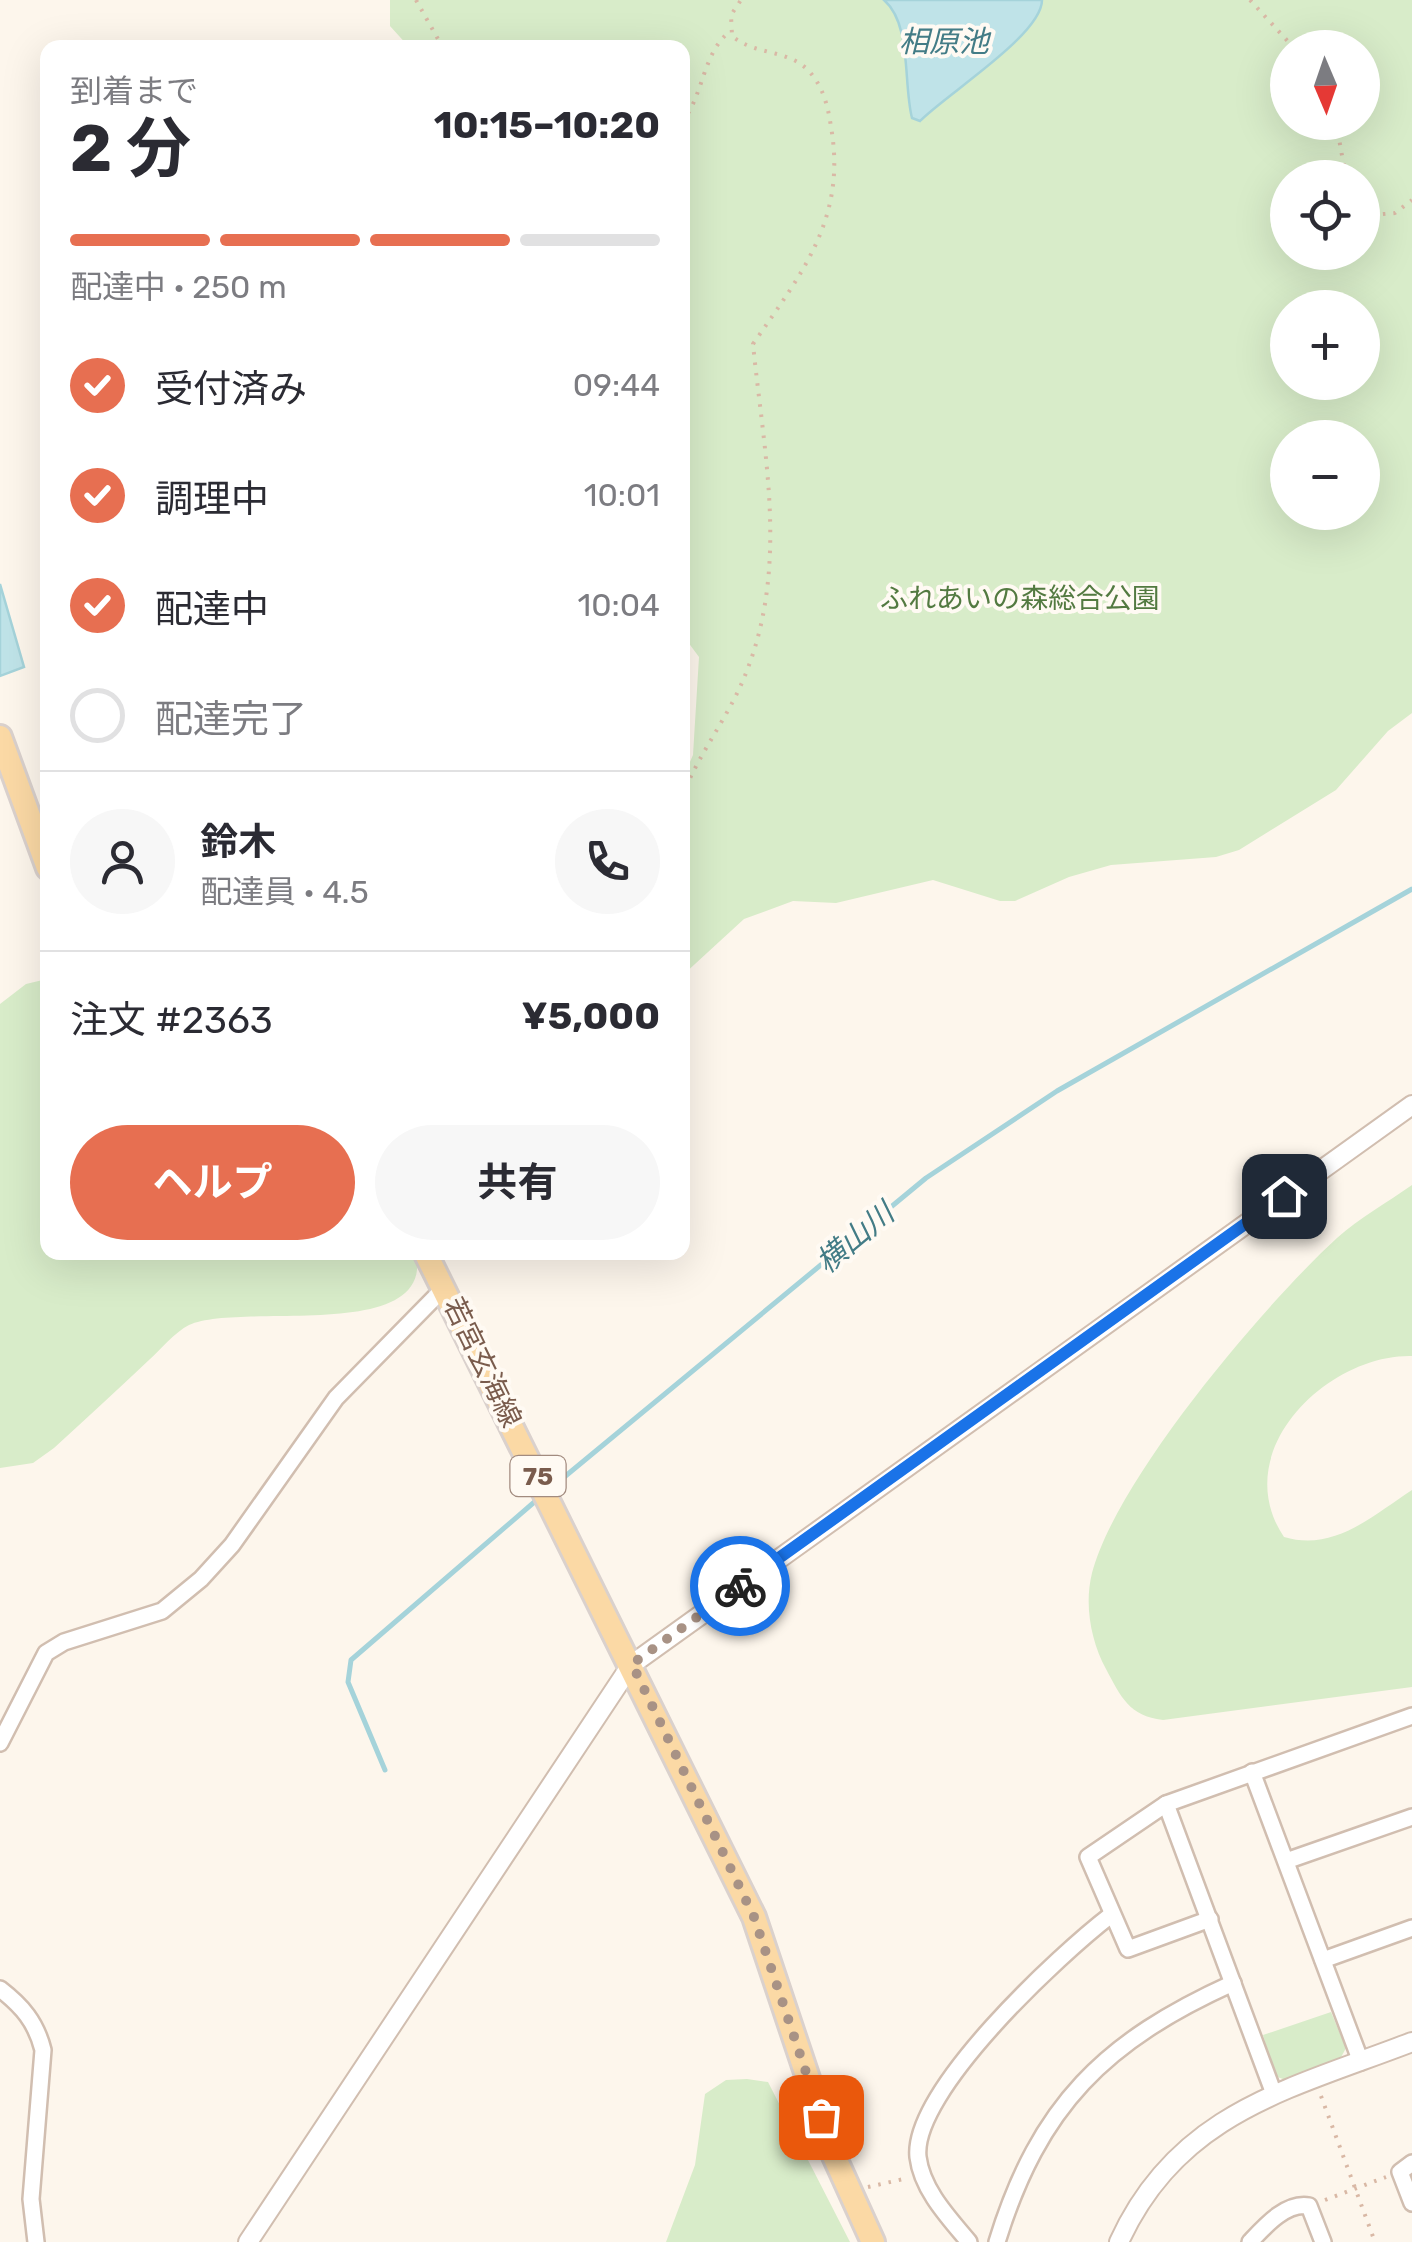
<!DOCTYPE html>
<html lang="ja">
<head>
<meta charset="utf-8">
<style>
	body { margin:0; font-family:Rubik,"Noto Sans JP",sans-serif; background:#f7f7f7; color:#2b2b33; height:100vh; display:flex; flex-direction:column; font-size:38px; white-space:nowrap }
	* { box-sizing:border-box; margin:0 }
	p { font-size:32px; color:#7c7c81 }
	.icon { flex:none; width:55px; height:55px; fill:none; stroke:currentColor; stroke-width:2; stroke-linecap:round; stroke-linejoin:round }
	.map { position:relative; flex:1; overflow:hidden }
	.panel { position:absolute; left:40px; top:40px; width:650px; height:1220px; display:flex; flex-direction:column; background:#fff; border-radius:20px; box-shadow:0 10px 40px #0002 }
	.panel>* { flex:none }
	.needle { width:65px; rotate:178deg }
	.tools { position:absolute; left:1270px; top:30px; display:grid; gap:20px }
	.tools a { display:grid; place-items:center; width:110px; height:110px; border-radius:50%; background:#fff; box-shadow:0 10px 40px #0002; font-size:50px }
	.pin { position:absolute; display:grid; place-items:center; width:85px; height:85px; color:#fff; margin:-42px; border-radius:20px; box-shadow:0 5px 15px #0006 }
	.courier { position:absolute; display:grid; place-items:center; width:100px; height:100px; margin:-50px; border:8px solid #1a73e8; border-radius:50%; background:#fff; color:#222; box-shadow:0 2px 12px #0007 }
	.headline em { font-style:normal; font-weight:700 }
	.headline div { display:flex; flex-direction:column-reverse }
	.headline { display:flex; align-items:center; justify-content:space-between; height:170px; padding:0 30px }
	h1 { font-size:65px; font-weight:700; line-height:75px }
	.bar { display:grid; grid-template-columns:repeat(4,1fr); gap:15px 10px; align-content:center; height:120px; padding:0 30px }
	.bar i { height:12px; border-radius:8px; background:#e1e1e2 }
	.bar .current { background:#e76f51 }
	.bar p { grid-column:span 4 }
	.line { display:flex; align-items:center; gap:25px; padding:0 30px; border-top:2px solid #e1e1e2 }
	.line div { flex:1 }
	.round { display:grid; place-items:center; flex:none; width:105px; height:105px; border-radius:52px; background:#f7f7f7 }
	ol { padding:0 30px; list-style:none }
	li { display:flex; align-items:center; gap:30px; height:110px }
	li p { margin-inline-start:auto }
	li .icon { padding:10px; border-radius:50%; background:#e76f51; color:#fff; stroke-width:4 }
	li:last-child { color:#7c7c81 }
	li i { width:55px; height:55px; border:5px solid #e1e1e2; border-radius:50% }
	.button { display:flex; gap:20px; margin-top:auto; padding:20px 30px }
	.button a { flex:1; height:115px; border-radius:60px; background:#e76f51; color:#fff; font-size:40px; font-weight:700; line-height:115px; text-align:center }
	.button a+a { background:#f7f7f7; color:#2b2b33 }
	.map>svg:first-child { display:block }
	.green { fill:#d8ecc9; fill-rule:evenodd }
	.water { fill:#bfe3e8; stroke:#a5d3da; stroke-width:2.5 }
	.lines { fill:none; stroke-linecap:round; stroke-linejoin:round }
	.stream { stroke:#a5d3da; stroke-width:5 }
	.minor-casing { stroke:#d1beb0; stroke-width:20 }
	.tertiary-casing { stroke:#d1beb0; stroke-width:22 }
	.primary-casing { stroke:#dad1cd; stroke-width:28 }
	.path { stroke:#d9b8a5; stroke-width:4; stroke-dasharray:2.5 8; stroke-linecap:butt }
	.minor { stroke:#fff; stroke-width:15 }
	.tertiary { stroke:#fff; stroke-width:18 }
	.primary { stroke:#fbd9a5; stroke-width:22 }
	.done { stroke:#a89285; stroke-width:10; stroke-dasharray:0 18 }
	.route { stroke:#1a73e8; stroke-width:12 }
	.labels { text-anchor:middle; stroke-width:8; stroke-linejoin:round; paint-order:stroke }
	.shield { fill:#fffaf3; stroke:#a28b7f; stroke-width:2.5 }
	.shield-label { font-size:25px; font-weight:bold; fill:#7a5c4d }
	.park-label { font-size:28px; fill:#537a41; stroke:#fffaf3 }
	.street-label { font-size:28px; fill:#7a5c4d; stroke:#fffaf3 }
	.water-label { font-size:30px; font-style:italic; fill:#437c86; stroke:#fffaf3 }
</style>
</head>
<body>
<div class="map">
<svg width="1412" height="2242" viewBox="0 0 1412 2242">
	<rect width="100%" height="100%" fill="#fdf6ec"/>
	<g class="green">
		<path d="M390 0H1412V713L1388 731 1336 790 1239 850 1216 857 1111 865 1069 877 1015 901H1000L933 880 836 903 793 901 744 919 683 975 682 780 693 755 699 657 682 634V48L409 47 390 26ZM1288 48H1362V122H1288ZM1288 178H1362V252H1288ZM1288 308H1362V382H1288ZM1288 438H1362V512H1288Z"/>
		<path d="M47 979 48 1252 416 1253C435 1345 239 1301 189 1325 175 1332 161 1349 149 1360 118 1389 86 1419 54 1448L33 1463 0 1468V1004L26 984Z"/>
		<path d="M1412 1185V1356C1327 1354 1227 1452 1284 1537 1334 1552 1372 1516 1412 1490V1687L1163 1720C1129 1716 1121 1697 1106 1669 1091 1641 1084 1605 1092 1573 1117 1478 1264 1305 1337 1238 1359 1218 1388 1202 1412 1185Z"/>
		<path d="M1331 2012 1346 2048 1339 2061 1288 2081 1275 2076 1263 2035Z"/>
		<path d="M747 2079 768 2082 850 2242H666L695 2165 705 2094 726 2080Z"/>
	</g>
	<g class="water">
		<path d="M884 0H1042C1042 35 945 95 920 121L912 118C903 83 912 24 884 0Z"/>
		<path d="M0 584 24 667 0 676Z"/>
	</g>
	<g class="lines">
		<g class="stream">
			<path d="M551 1488 926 1178 1057 1091 1412 889"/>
			<path d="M385 1770 348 1682 351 1660 539 1498"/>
		</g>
		<g class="minor-casing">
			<g id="minor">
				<path d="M0 1743 46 1653 64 1642 162 1611 201 1579 232 1545 336 1398 445 1287"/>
				<path d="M1252 1772 1361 2062"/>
				<path d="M1166 1804 1274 2094"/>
				<path d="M1286 1861 1412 1817"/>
				<path d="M1210 1919 1128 1949 1088 1857 1166 1804 1412 1716"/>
				<path d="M1323 1960 1412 1928"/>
				<path d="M0 1989C22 2006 36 2022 43 2050L31 2199 36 2242"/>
				<path d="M1412 2163 1400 2172 1412 2203"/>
				<path d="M969 2242C949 2218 922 2190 918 2157 911 2092 1060 1954 1111 1915"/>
				<path d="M997 2242C1039 2105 1105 2041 1233 1983"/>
				<path d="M1250 2242C1265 2226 1286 2202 1309 2206L1323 2242"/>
			</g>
		</g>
		<g class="tertiary-casing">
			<g id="tertiary">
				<path d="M248 2242 631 1665 1412 1105"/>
				<path d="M1119 2242C1178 2112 1290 2089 1412 2042"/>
			</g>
		</g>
		<g class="primary-casing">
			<g id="primary">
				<path d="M0 737 48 868"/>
				<path d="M425 1252 754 1917 834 2156 873 2242"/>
			</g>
		</g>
		<g class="path">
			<path d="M416 0 443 48"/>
			<path d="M1250 0 1294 48"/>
			<path d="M682 122C704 95 702 54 730 31"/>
			<path d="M1336 122 1346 178"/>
			<path d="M1362 216 1395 213 1412 200"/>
			<path d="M682 797C698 754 729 717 746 673 789 565 764 455 753 344 802 273 847 218 831 127 828 106 823 86 808 70 787 49 754 55 732 36L731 15 741 0"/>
			<path d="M1321 2096 1375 2242"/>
			<path d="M868 2187 908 2178"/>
			<path d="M1325 2200 1386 2177"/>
		</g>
		<use href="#minor" class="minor"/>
		<use href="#tertiary" class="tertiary"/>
		<use href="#primary" class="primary"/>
	</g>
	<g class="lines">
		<path class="done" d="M740 1586 632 1664 754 1917 821 2117"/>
		<path class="route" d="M740 1586 1284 1196"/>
	</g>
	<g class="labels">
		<rect class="shield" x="510.5" y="1456" width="55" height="40" rx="8"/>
		<g class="shield-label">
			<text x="538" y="1485">75</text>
		</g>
		<g class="park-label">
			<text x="1020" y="608">ふれあいの森総合公園</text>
		</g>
		<g class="street-label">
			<text transform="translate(483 1362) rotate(64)" y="10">若宮玄海線</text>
		</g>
		<g class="water-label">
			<text x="944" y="52">相原池</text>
			<text transform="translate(855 1238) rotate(-40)" y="10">横山川</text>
		</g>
	</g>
</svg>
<div class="tools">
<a><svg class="needle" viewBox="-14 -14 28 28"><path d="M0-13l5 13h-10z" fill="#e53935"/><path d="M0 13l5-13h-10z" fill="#7c7c81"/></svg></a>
<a><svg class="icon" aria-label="locate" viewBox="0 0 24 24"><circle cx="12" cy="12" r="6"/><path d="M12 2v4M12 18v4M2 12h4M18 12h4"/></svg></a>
<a>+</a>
<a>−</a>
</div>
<div class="pin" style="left:821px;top:2117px;background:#ea580c"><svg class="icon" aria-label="bag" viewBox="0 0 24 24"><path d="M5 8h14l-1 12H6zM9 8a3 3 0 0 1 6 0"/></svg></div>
<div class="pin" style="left:1284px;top:1196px;background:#1f2937"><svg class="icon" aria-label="home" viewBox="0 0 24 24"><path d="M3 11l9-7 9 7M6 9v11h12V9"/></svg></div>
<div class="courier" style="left:740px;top:1586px"><svg class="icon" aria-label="bike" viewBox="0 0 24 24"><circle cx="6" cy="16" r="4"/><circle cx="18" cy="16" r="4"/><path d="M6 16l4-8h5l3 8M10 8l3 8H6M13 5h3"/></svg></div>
<section class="panel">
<div class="headline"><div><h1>2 分</h1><p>到着まで</p></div><em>10:15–10:20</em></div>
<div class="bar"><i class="current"></i><i class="current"></i><i class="current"></i><i></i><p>配達中 · 250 m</p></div>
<ol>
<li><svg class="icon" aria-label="check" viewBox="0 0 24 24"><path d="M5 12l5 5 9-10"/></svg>受付済み<p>09:44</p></li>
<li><svg class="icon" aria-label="check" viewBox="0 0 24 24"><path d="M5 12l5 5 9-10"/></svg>調理中<p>10:01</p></li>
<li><svg class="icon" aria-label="check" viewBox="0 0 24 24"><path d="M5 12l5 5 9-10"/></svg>配達中<p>10:04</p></li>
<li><i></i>配達完了</li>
</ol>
<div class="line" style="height:180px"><a class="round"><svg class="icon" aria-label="person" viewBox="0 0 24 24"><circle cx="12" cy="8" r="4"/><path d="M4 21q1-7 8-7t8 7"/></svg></a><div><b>鈴木</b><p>配達員 · 4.5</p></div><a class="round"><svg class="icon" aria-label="phone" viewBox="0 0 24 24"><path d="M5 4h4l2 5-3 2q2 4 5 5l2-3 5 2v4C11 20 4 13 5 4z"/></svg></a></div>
<div class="line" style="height:130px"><div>注文 #2363</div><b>¥5,000</b></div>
<div class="button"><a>ヘルプ</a><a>共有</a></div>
</section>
</div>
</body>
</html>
